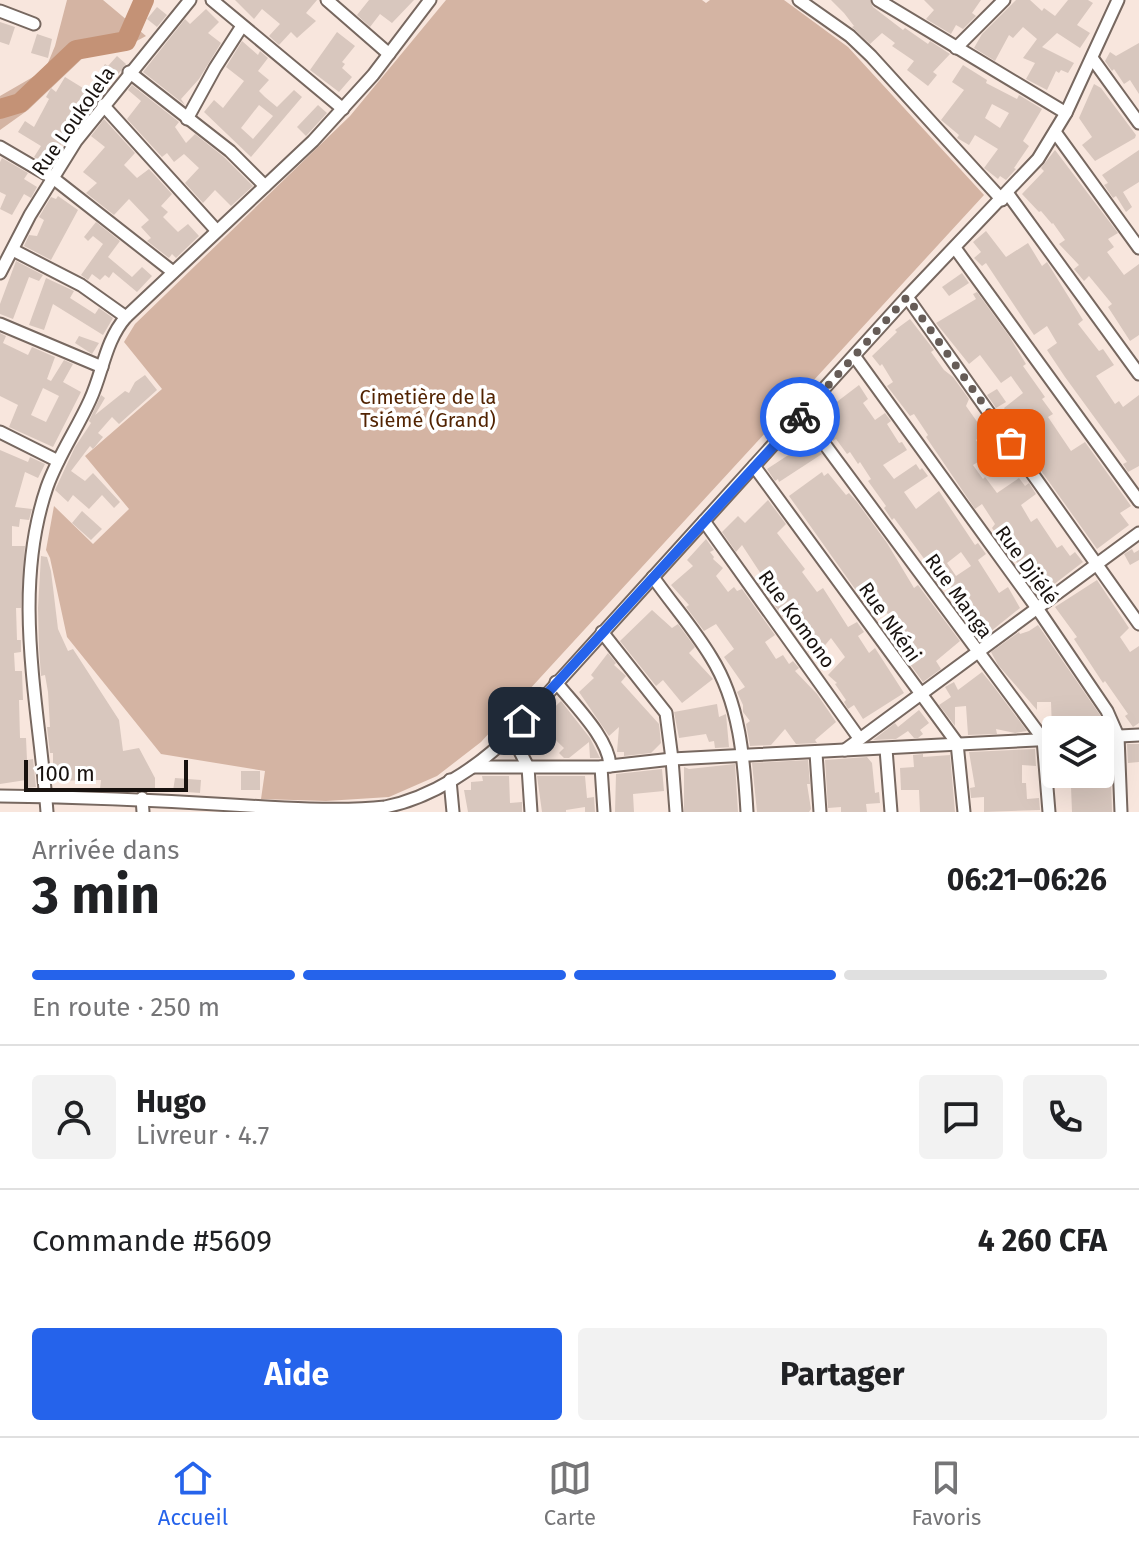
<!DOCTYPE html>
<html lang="fr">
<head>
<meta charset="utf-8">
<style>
	body { margin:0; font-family:"Fira Sans",sans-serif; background:#f2f2f2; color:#202124; height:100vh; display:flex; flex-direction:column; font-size:30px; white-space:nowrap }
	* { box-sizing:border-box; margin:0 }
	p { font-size:26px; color:#757577 }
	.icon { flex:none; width:44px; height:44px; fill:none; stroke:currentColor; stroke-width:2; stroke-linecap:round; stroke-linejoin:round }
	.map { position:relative; height:812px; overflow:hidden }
	.panel { display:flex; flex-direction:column; background:#fff; flex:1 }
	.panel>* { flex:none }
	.fabs { position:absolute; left:1042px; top:716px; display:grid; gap:16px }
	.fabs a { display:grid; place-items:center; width:72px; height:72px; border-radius:8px; background:#fff; box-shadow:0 8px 32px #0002; font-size:40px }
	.scale { position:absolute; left:24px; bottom:20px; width:164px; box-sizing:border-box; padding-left:8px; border:4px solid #18120f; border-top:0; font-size:22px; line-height:28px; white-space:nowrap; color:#18120f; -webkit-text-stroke:6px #fff; paint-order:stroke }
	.pin { position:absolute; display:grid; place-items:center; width:68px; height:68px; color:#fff; margin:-34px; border-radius:16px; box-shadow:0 4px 12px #0006 }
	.courier { position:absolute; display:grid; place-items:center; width:80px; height:80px; margin:-40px; border:6px solid #2563eb; border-radius:50%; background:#fff; color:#222; box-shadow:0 2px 10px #0007 }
	.head em { font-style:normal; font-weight:700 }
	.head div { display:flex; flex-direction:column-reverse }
	.head { display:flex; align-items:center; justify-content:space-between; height:136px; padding:0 32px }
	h1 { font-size:52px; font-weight:700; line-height:60px }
	.bar { display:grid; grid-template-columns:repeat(4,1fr); gap:12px 8px; align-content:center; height:96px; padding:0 32px }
	.bar i { height:10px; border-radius:6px; background:#e0e0e0 }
	.bar .on { background:#2563eb }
	.bar p { grid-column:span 4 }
	.line { display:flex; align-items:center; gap:20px; padding:0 32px; border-top:2px solid #e0e0e0 }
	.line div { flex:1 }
	.round { display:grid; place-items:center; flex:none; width:84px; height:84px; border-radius:8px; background:#f2f2f2 }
	.cta { display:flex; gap:16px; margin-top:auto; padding:16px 32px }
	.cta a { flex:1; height:92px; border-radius:8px; background:#2563eb; color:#fff; font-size:32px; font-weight:700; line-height:92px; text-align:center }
	.cta a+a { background:#f2f2f2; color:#202124 }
	.tab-bar { display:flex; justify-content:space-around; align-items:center; height:112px; border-top:2px solid #e0e0e0; background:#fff; font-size:22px; color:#757577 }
	.tab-bar a { display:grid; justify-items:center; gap:4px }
	.tab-bar .on { color:#2563eb }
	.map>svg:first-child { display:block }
	.green { fill:#d4b4a3 }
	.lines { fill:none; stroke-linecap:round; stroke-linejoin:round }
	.river { stroke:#c49276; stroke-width:20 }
	.building { fill:#d8c7be; fill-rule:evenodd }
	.street-casing { stroke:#776860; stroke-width:15 }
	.street { stroke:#fff; stroke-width:11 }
	.done { stroke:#665c57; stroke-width:8; stroke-dasharray:0 14.4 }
	.route { stroke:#2563eb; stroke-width:10 }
	.labels { text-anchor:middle; stroke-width:7; stroke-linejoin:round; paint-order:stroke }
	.street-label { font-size:20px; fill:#18120f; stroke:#fff }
	.park-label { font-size:20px; fill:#522302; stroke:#fff }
</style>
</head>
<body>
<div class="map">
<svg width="1139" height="812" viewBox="0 0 1139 812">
	<rect width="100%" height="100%" fill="#f8e6dd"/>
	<g class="green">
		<path d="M67 0H103L146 36 116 52 87 54 28 110 0 130V96L45 70 55 46Z"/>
		<path d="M446 0H702L706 3 710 0H784L848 47 984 195 481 742 437 776 389 797 326 801 261 799 265 771 161 754 67 637 50 558 46 550 54 506 93 544 129 509 85 456 162 389 124 342 135 324 350 116Z"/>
	</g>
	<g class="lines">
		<path class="river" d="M0 109 20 103 76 50 126 41 144 0"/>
	</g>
	<g class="building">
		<path d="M235 0H317L306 13 316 21 297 38 291 32 279 45 269 36 280 24 262 9 254 19Z"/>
		<path d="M369 0H414L392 23 380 14 370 27 357 15Z"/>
		<path d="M831 0H870L873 7 903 30 905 28 928 44 930 41 950 54 933 72 937 75 928 86 907 70 914 61 892 46 895 43 882 33 870 44 852 27 854 26 844 13Z"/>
		<path d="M924 0H981L972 13 976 16 963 29 956 25 951 34 926 19 934 10Z"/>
		<path d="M1016 0H1030L1042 11 1044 8 1055 16 1068 0H1088L1093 3 1077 25 1090 33 1080 48 1057 33 1042 47 1074 63 1068 73 1061 70 1059 73 1056 71 1047 90 1026 79 1035 63 1023 58 1037 39 1023 27 1013 38 1009 35 995 61 974 48 982 34Z"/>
		<path d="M157 7 167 15 157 27 147 19Z"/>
		<path d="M206 9 219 22 208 33 221 43 199 79 181 99 185 105 143 72 185 19 190 24Z"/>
		<path d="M0 22 15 27 9 45 0 42Z"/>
		<path d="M337 32 355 46 342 62 345 64 342 68 352 77 339 92 310 70Z"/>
		<path d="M37 34 52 39 48 58 31 53Z"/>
		<path d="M242 41 258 55 260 51 268 58 258 71 269 80 259 91 265 97 277 107 294 90 302 97 251 157 204 112 214 100 223 108 244 81 226 67ZM259 105 273 116 253 139 241 128Z"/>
		<path d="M1139 43V94L1130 80 1124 84 1114 69 1112 71 1105 61 1110 52 1116 56Z"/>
		<path d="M117 56 126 64 63 146 61 144 47 165 34 157 41 146 18 132 25 121 34 127 49 99 46 97 51 88 56 92 65 77 91 93 103 77 99 74 105 64 108 66Z"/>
		<path d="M963 65 987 80 986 83 1017 99 1019 95 1042 109 1023 141 1029 146 1014 168 1016 169 1006 180 1000 176 998 179 984 168 998 149 975 135 969 145 957 138 959 135 941 120 964 90 952 82ZM992 104 1009 113 1000 128 985 118Z"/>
		<path d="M1094 84 1101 88 1136 135 1135 138 1095 161 1082 145 1092 137 1079 118Z"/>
		<path d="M132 85 179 122 175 127 186 143 195 134 224 157 253 186 231 206 215 190 203 203 185 183 199 168 184 154 174 162 167 153 162 157 127 119 141 101 128 90Z"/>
		<path d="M318 105 327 113 306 136 297 127Z"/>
		<path d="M104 119 135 153 124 165 137 178 149 169 172 194 161 206 168 212 163 217 178 232 188 224 199 236 176 258 172 254 169 258 147 241 151 238 141 227 149 220 129 199 114 215 86 193 97 183 83 172 105 147 91 136Z"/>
		<path d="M1055 150 1118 233 1108 239 1114 247 1107 252 1124 275 1139 264V335L1130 341 1108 307 1112 304 1089 276 1084 281 1074 269 1079 265 1059 244 1065 240 1053 223 1052 224 1041 211 1039 212 1022 194 1044 171 1041 168Z"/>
		<path d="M1139 150V182L1123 192 1132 207 1126 212 1116 196 1113 198 1104 185 1108 183 1102 175Z"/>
		<path d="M2 158 28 173 24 179 37 187 31 198 24 194 12 215 0 209 6 195 0 192V162Z"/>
		<path d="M58 196 78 210 51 260 24 246 29 235 37 236 44 220 39 217 51 197 56 199Z"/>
		<path d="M96 222 120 241 108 257 132 277 142 267 152 276 137 292 113 272 109 278 105 275 100 280 92 274 88 280 81 275 103 244 93 236 88 241 84 237Z"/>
		<path d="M986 231 1006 257 1028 243 1042 266 1047 262 1083 320 1078 324 1099 351 1103 349 1114 365 1096 376 1115 404 1119 401 1123 407 1139 395V466L1128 472 1123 464 1127 462 1065 377 1047 350 1057 343 1047 326 1034 335 986 263 982 266 974 258 981 252 973 242Z"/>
		<path d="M16 261 43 275 39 281 29 277 13 319 0 314V304Z"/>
		<path d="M962 273 969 283 949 296 942 287Z"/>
		<path d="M46 278 74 291 70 298 95 314 99 308 113 318 103 335 53 304 44 330 29 325Z"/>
		<path d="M977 292 1009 336 1026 364 1023 366 1045 397 1042 399 1053 414 1048 417 1071 451 1085 442 1131 506 1120 513 1129 525 1097 549 1017 437 1021 434 1004 408 1023 393 1011 376 1001 383 980 355 969 364 936 323 976 299 973 294Z"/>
		<path d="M910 319 934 350 931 352 944 370 953 377 969 399 966 406 985 433 976 440 986 457 973 465 983 479 985 477 997 493 1019 478 1025 486 1029 483 1036 494 1021 505 1031 522 1037 518 1057 548 1062 545 1070 556 1075 552 1083 562 1040 595 992 528 995 524 982 504 975 509 926 437 928 435 914 414 910 416 887 386 893 382 882 364 880 366 872 356 897 332 895 330Z"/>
		<path d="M0 333 6 336 3 343 28 355 32 347 55 357 47 379 51 381 64 360 73 364 63 382 81 392 53 447 9 427 18 405 0 396ZM43 388 59 396 46 422 31 415Z"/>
		<path d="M79 336 99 343 92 354 75 343Z"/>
		<path d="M145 375 157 390 119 424 112 417 98 433 103 437 93 449 90 446 71 471 85 481 93 473 120 502 114 508 102 495 89 509 73 495 68 502 55 490 75 447 91 423 89 421 101 395 105 398 95 415 125 391 129 393 135 382Z"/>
		<path d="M859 385 868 399 863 403 875 420 885 413 891 421 887 424 899 443 902 442 907 450 883 465 894 479 916 464 920 470 922 468 928 476 904 492 916 509 939 491 975 545 978 543 986 554 978 560 999 593 1008 587 1020 608 980 640 953 603 959 598 946 580 942 583 894 518 892 520 884 508 886 506 868 481 871 479 860 462 858 464 850 452 847 454 836 439 833 441 822 425 826 423 821 414ZM961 552 971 566 956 576 947 563Z"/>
		<path d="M997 389 1006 402 996 408 987 395Z"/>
		<path d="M804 437 812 445 814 444 822 454 779 482 778 479 775 481 767 469 793 452 788 447Z"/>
		<path d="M0 450 28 462 30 457 45 464 38 478 25 472 15 507 32 509 29 520 20 519 19 527 12 526V546H25L21 608H16L17 640H21V652L14 653 15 671H22L23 700H19L20 738H26L27 760 33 759 36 787 26 788V780L0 784Z"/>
		<path d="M1009 456 1018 469 1012 473 1003 460Z"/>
		<path d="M822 472 824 476 828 473 846 495 849 493 857 502 887 543 914 588 918 585 960 641 936 661 941 669 923 682 904 656 915 649 896 619 893 621 875 597 865 603 789 496Z"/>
		<path d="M768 500 786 524 777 533 805 569 802 572 817 592 823 588 848 627 857 622 864 632 858 636 869 653 875 648 904 693 863 719 854 705 848 709 844 702 846 700 835 684 837 683 828 675 845 657 831 638 817 655 808 647 810 645 795 631 798 628 783 617 756 579 761 574 742 545 736 552 722 532 738 516 745 523Z"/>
		<path d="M82 511 102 529 91 540 72 523Z"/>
		<path d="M706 539 714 550 710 552 714 557 713 559 723 568 716 576 728 592 734 587 737 591 742 589 775 635 765 642 776 659 783 655 789 664 793 661 799 668 795 671 817 694 836 722 815 740 817 743 796 744 785 729 771 745 750 746 746 724 750 721 743 712V705L737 692 745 687 724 657 734 649 716 624 704 631 686 607 689 605 671 585 693 566 687 560Z"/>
		<path d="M1132 549 1134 553 1139 550V560L1130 565 1124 554Z"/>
		<path d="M41 556 47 557 51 571 58 629 68 651 73 649 119 720 123 751 139 748 155 778V791L100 789 101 780 53 781V753H50L47 727H50L48 692 45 675 41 676 39 648 38 608Z"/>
		<path d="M1097 580 1129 628 1120 637 1130 652 1139 646V723L1133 727 1125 716 1128 714 1105 681 1103 683 1074 639 1077 637 1055 607Z"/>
		<path d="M652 610 672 628 678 624 695 647 689 653 713 679 682 703 663 680 656 686 620 641Z"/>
		<path d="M1038 625 1100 715 1103 724 1096 728 1094 724 1079 730 1073 717 1052 730 1051 702H1037V710L998 665 991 652 1019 632 1020 634 1029 631Z"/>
		<path d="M608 653 616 663 614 665 626 676 621 682 659 724 661 743 651 753 624 756V752H617L619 727 609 736 579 692 594 678 591 675Z"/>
		<path d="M982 672 994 687 1027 731 1015 733 996 729 997 734 968 735 966 706 955 707V726L939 705 951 697 945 687 954 682 958 690Z"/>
		<path d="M561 701 590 738 600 758H590L589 742 569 758H564L559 753 564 748 538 723Z"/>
		<path d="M717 704 719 717 726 714 729 747H733L715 748 714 741 709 742 706 734 679 738 674 712Z"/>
		<path d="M919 710 929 723 920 730 923 734 918 738H914L908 731 896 739 873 740 895 723 898 727Z"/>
		<path d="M1127 744H1139V762L1128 763Z"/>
		<path d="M1100 745H1110L1112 812H1072L1071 787 1055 786 1054 774H1100Z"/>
		<path d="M1035 749 1036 766 1022 765V783H1026L1027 799 1039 798 1040 810 984 812V797L971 798 970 788 975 787 969 752Z"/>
		<path d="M923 754V757L950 755 955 812H920L919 790H901L900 768 914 767 913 755Z"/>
		<path d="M867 757 872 763 875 793 879 792 880 803 866 804 867 812H841V807L828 808 825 760Z"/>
		<path d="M808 760 810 784H807L811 809 809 812H757L752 763Z"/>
		<path d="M735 764 738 812H684V767L689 769Z"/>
		<path d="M662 769 664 791 633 794 634 812H615L616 774Z"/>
		<rect x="241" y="771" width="19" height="19"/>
		<path d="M482 776H509L510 803 522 802V812H468L464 790H471V782L483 781Z"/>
		<path d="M537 776H585L587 798 594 797 595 812H585V807L566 810V812H542Z"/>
		<path d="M175 778 201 780 200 793 173 791Z"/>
	</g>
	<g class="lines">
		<g class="street-casing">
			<g id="street">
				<path d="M212 0 343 109"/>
				<path d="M327 0 389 54"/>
				<path d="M799 0 850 36 871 56 1002 200"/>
				<path d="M878 0 1066 113"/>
				<path d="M0 11 34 24"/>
				<path d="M956 48 1004 0"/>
				<path d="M1092 58 1139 123"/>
				<path d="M129 72 230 151 265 186"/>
				<path d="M103 105 217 231"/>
				<path d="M187 119 215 68 242 26"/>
				<path d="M1055 132 1139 248"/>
				<path d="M0 147 53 178 173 272"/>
				<path d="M1008 194 1139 374"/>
				<path d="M955 248 1139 501"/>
				<path d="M13 250 81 285 126 317"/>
				<path d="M0 273 30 215 76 141 190 0"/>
				<path d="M907 297 1139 624"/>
				<path d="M0 324 102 367"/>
				<path d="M855 357 1037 608 1107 711 1118 736 1121 812"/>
				<path d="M803 415 1043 739 1049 812"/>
				<path d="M0 432 58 461"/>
				<path d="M754 466 957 743 964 812"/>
				<path d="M704 521 859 738"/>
				<path d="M653 577C672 604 694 629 711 657 740 703 744 760 747 812"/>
				<path d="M602 632 666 713 672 759 676 812"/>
				<path d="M556 682C573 704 609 738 610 766"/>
				<path d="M511 734 528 767 531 812"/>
				<path d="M1100 737 1139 735"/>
				<path d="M886 749 891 812"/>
				<path d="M845 750 1139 533"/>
				<path d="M816 753 820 812"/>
				<path d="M473 767H601L672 759 1056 739"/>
				<path d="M601 767 604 812"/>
				<path d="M450 780 453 812"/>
				<path d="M0 796C78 797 155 800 232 805 278 808 341 812 385 807 431 798 479 767 511 734L907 297 1038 159 1066 113 1118 0"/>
				<path d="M142 798 143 812"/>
				<path d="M47 812C39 705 11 592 47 487 58 456 77 429 90 400 103 372 105 341 126 317L313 141 373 75 430 0"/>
			</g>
		</g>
		<use href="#street" class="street"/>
	</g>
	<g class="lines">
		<path class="done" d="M800 417 907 297 1011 443"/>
		<path class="route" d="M522 721 800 417"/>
	</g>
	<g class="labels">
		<g class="street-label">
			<text transform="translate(73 121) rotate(-55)" y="7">Rue Loukolela</text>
			<text transform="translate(1027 565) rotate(54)" y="7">Rue Djiélé</text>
			<text transform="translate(959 596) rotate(54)" y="7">Rue Manga</text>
			<text transform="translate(797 619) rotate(54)" y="7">Rue Komono</text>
			<text transform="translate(890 622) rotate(55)" y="7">Rue Nkéni</text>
		</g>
		<g class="park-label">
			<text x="428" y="404">Cimetière de la<tspan x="428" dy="23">Tsiémé (Grand)</tspan></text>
		</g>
	</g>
</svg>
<div class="fabs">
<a><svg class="icon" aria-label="layers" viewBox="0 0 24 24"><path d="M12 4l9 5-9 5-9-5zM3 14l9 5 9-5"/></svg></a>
</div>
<div class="scale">100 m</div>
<div class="pin" style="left:1011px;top:443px;background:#ea580c"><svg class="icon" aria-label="bag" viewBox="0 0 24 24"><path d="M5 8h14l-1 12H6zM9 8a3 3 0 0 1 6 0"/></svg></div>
<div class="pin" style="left:522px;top:721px;background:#1f2937"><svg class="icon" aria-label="home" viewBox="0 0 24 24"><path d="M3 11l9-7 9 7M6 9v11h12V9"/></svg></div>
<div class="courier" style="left:800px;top:417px"><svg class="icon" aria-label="bike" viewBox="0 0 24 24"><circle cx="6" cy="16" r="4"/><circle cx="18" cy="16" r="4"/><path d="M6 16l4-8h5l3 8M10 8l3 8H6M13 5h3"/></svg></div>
</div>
<section class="panel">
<div class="head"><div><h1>3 min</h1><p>Arrivée dans</p></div><em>06:21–06:26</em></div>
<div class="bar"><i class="on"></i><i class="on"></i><i class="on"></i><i></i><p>En route · 250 m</p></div>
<div class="line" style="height:144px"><a class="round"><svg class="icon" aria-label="person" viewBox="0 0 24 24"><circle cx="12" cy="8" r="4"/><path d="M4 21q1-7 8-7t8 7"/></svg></a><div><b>Hugo</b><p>Livreur · 4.7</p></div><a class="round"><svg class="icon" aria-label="chat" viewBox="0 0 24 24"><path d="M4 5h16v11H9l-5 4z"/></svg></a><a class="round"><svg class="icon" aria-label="phone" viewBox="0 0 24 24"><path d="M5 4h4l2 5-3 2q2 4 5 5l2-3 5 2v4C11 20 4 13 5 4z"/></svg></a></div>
<div class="line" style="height:104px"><div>Commande #5609</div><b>4 260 CFA</b></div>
<div class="cta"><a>Aide</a><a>Partager</a></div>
</section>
<nav class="tab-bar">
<a class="on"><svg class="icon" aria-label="home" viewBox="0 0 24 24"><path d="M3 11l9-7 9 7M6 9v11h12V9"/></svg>Accueil</a>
<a><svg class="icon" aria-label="map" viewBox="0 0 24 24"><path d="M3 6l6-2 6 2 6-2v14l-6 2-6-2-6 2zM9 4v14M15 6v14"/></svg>Carte</a>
<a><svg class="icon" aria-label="saved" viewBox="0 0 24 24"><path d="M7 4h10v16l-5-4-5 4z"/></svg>Favoris</a>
</nav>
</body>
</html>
